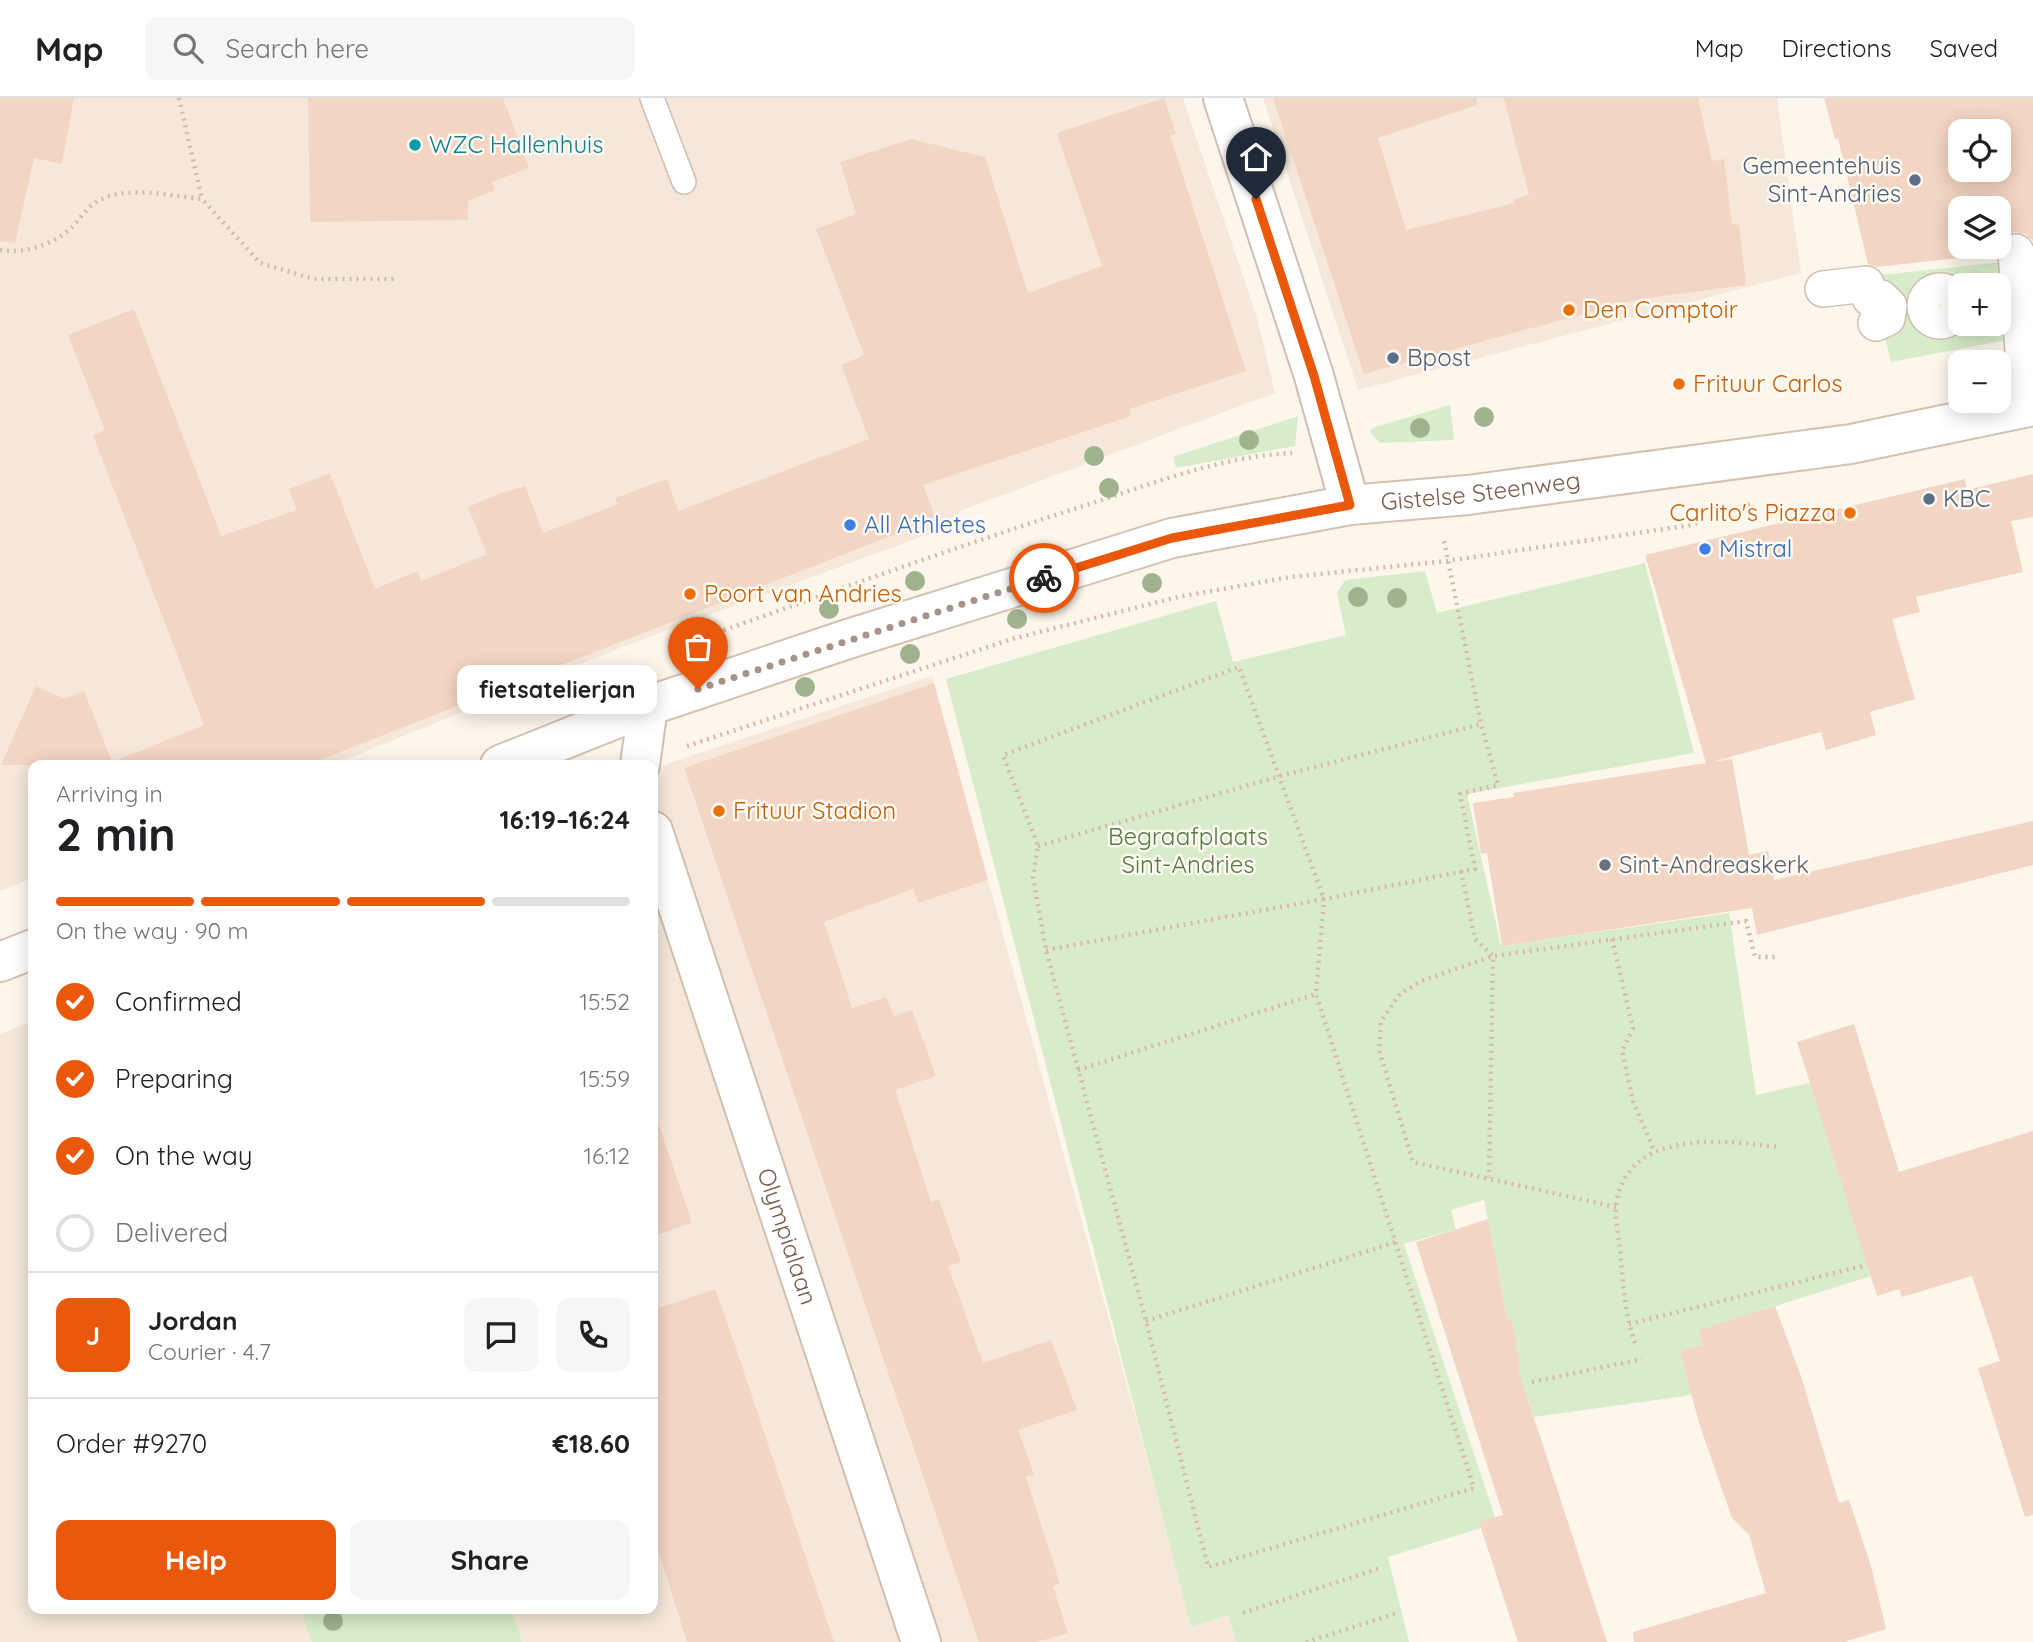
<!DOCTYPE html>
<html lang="en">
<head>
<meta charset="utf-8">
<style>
	body { margin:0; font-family:Quicksand,sans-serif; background:#f6f6f6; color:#202124; height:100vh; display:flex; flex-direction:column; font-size:26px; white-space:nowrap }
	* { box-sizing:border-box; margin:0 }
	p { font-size:23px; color:#757577 }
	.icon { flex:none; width:38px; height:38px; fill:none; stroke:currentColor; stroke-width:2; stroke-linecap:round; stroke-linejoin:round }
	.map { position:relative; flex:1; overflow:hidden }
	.details { position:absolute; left:28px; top:662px; width:630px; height:854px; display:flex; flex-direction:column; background:#fff; border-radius:14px; box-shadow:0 4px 18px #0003 }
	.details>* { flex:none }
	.fabs { position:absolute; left:1948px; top:21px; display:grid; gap:14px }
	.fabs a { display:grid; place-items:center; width:63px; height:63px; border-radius:14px; background:#fff; box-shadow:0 4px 18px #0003; font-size:35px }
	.pin { position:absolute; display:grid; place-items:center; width:60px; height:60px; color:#fff; margin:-72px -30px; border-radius:50% 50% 50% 0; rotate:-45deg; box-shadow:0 0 7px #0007 }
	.pin .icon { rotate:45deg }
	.courier { position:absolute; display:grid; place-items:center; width:70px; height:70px; margin:-35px; border:5px solid #ea580c; border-radius:50%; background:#fff; color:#222; box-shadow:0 2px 9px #0007 }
	.bubble { position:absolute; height:49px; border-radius:14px; background:#fff; box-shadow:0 4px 18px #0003; font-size:23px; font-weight:700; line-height:49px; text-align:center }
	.head em { font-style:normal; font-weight:700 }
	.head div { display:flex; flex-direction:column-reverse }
	.head { display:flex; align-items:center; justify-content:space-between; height:119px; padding:0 28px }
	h1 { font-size:46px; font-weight:700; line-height:52px }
	.bar { display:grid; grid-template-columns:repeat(4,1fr); gap:10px 7px; align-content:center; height:84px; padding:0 28px }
	.bar i { height:9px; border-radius:5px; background:#e0e0e0 }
	.bar .on { background:#ea580c }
	.bar p { grid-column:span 4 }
	.line { display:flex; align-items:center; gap:18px; padding:0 28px; border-top:2px solid #e0e0e0 }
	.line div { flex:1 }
	.round { display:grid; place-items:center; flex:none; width:74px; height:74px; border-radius:14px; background:#f6f6f6 }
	ol { padding:0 28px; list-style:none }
	li { display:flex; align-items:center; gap:21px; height:77px }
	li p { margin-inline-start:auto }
	li .icon { padding:7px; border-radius:50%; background:#ea580c; color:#fff; stroke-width:4 }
	li:last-child { color:#757577 }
	li i { width:38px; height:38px; border:4px solid #e0e0e0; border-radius:50% }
	.button { display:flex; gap:14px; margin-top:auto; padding:14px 28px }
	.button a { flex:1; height:80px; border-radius:14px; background:#ea580c; color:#fff; font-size:28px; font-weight:700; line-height:80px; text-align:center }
	.button a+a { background:#f6f6f6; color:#202124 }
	header { display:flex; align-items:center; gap:42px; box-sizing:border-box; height:98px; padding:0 35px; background:#fff; border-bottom:2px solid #e0e0e0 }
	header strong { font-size:33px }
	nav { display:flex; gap:38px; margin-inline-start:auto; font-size:24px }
	.search { width:490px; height:63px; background:#f6f6f6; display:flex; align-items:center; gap:18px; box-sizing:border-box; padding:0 24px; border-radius:14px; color:#757577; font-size:26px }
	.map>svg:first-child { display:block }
	.residential { fill:#f5e8da }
	.green { fill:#d8ecc9 }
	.building { fill:#f3d5c3; fill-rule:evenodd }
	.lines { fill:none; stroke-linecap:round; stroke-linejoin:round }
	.service-casing { stroke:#d1beb0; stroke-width:26 }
	.pedestrian-casing { stroke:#d1beb0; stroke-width:38 }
	.minor-casing { stroke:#d1beb0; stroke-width:42 }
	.secondary-casing { stroke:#d6c0b0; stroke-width:42 }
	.path { stroke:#d9b8a5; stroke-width:4.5; stroke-dasharray:2 5; stroke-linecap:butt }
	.service { stroke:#fff; stroke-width:23 }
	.pedestrian { stroke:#fff; stroke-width:35 }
	.minor { stroke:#fff; stroke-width:38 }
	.secondary { stroke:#fff; stroke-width:38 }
	.tree { fill:#a0b28e }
	.done { stroke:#a89285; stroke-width:7; stroke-dasharray:0 12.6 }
	.route { stroke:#ea580c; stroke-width:9 }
	.culture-dot { fill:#0f9aa8; stroke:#fffaf3; stroke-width:2.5 }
	.service-dot { fill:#5c6f8a; stroke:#fffaf3; stroke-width:2.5 }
	.food-dot { fill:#e8710a; stroke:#fffaf3; stroke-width:2.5 }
	.shop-dot { fill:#3f7fe0; stroke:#fffaf3; stroke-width:2.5 }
	.worship-dot { fill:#6b7280; stroke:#fffaf3; stroke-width:2.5 }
	.labels { text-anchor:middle; stroke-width:5; stroke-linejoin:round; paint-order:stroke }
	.culture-label { font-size:24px; fill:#0d838f; stroke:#fffaf3; text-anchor:start }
	.service-label { font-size:24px; fill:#4e5e75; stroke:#fffaf3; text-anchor:start }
	.food-label { font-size:24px; fill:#c56008; stroke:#fffaf3; text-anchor:start }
	.street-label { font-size:24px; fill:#7a5c4d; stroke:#fffaf3 }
	.shop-label { font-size:24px; fill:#366cbe; stroke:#fffaf3; text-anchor:start }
	.park-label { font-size:24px; fill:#537a41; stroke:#fffaf3 }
	.worship-label { font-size:24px; fill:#5b616d; stroke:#fffaf3; text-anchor:start }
</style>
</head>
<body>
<header>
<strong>Map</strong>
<div class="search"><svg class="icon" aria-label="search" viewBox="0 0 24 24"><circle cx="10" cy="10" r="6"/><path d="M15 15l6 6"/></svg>Search here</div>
<nav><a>Map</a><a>Directions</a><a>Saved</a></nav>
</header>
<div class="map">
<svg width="2033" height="1544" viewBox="0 0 2033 1544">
	<rect width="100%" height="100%" fill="#fdf6ec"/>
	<g class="residential">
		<path d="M0 0H1183L1257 220 1275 295 960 413 956 426 620 550 332 667H33V780L0 793Z"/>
		<path d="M1263 0H1777L1801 175 1358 292Z"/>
		<path d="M932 578 1135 1316 1191 1528 1228 1517 1237 1544H0V936L33 923V1510H653V674L672 664Z"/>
	</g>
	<g class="green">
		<path d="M2003 164 2005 178 1997 187H1960V196C1946 186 1931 179 1920 199L1893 202 1871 178Z"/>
		<path d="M1960 212V226H1998L1999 212 2006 219 2012 241 1891 264 1882 228 1894 218 1922 215C1933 231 1951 228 1960 212Z"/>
		<path d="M1450 307 1454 342 1380 345 1370 334 1372 330Z"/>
		<path d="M1298 318 1295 348 1176 370 1173 359Z"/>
		<path d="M1645 465 1694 655 1467 696 1501 848 1729 815 1756 997 1810 985 1871 1178 1700 1232 1702 1246 1680 1254 1692 1297 1534 1319 1518 1271 1520 1267 1512 1222H1508L1505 1210 1484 1102 1451 1112 1456 1131 1404 1146 1497 1425 1388 1459 1409 1544H1237L1228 1517 1191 1529 946 581 1216 503 1233 564 1346 537 1337 495 1345 482 1425 473 1437 515Z"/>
		<path d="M300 1510H511L522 1544H312Z"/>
	</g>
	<g class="building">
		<path d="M0 0H74L62 66 34 60 15 145 0 143Z"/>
		<path d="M308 0H503L529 70 492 84 495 92 468 103V122L310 124Z"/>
		<path d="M1164 0 1176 36 1170 38 1246 273 1129 311 1131 318 923 387 936 420 307 667H1L36 588 64 601 84 593 112 664 204 627 93 337 105 332 68 237 134 211 221 438 297 412 289 391 330 375 375 491 418 473 421 483 487 456 468 409 502 395 525 388 543 435 618 406 615 400 667 381 678 413 869 341 841 267 864 257 816 131 856 116 840 64 911 41 985 59 1028 195 1102 168 1057 35Z"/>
		<path d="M1273 0H1476L1477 7 1378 40 1406 132 1515 105 1514 101 1529 97 1504 0H1698L1712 63 1724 61 1732 126 1739 127 1746 187 1634 202 1364 276Z"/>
		<path d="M1824 0H2033V143L2025 136 2015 134 2005 137 1998 144V110H1960V149H1997L1996 156 1876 169 1868 166 1838 40 1835 41ZM1960 33H1998V72H1960Z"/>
		<path d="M2033 376V419L2011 423 2023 474 1916 499 1920 514 1892 521 1915 601 1870 614 1876 637 1826 652 1821 634 1712 664 1732 661 1749 757 1768 753 1774 782 2033 723V767L1757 837 1752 810 1502 848 1487 755 1481 756 1473 705 1514 699 1513 695 1706 665 1645 457 1965 381 1967 392Z"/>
		<path d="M934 585 988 782 918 805 913 791 824 824 852 910 886 899 894 918 912 912 936 978 895 992 931 1104 939 1102 961 1164 948 1168 983 1265 1051 1242 1077 1312 1018 1332 1034 1376 1026 1379 1060 1486 1053 1488 1068 1535 1037 1544H979L684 670Z"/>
		<path d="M1854 926 1899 1074 2033 1033V1417L2025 1419 1978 1270 2000 1263 1972 1178 1902 1199 1899 1191 1877 1198 1797 944Z"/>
		<path d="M659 1027 692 1125 653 1138V1028Z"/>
		<path d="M1488 1121 1505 1210 1508 1222 1512 1221 1520 1267 1518 1271 1607 1544H1518L1479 1424 1503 1417 1416 1144Z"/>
		<path d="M715 1191 737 1253 834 1544H687L653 1436V1212Z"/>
		<path d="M1775 1208 1802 1281 1839 1405 1849 1402 1871 1468 1886 1531 1844 1544H1634L1633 1534 1766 1495 1749 1437 1732 1420 1699 1325 1680 1254 1702 1246 1699 1232Z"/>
	</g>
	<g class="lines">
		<g class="service-casing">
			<path id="service" d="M652 0 684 84"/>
		</g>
		<g class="pedestrian-casing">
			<g id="pedestrian">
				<path d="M2016 154 2027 309"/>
				<path d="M1823 191 1866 186 1870 200H1881L1889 208 1887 220 1876 225"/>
				<circle cx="1940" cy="208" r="15"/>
			</g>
		</g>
		<g class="minor-casing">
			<g id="minor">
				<path d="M1223 0 1314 278 1350 407"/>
				<path d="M640 667 648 608"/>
				<path id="s1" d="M653 733 921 1544"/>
			</g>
		</g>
		<g class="secondary-casing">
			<g id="secondary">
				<path id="s2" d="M500 667 648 608 848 541 1172 440 1350 407 1468 397 1851 346 2033 308"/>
				<path d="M0 864 33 851"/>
			</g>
		</g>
		<g class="path">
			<path d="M179 0 202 101"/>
			<path d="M0 152C23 156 52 147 70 131 79 123 86 110 96 104 126 86 170 98 202 101L260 165 314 181H396"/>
			<path d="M671 551C806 503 941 454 1077 410 1147 388 1219 358 1292 355"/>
			<path d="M687 648 1012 541 1178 499 1291 479 1446 463 1692 427 1753 405"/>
			<path d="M1038 748 1280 678 1481 626 1444 443"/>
			<path d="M1461 773 1475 841 1493 858 1489 1080"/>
			<path d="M1612 841 1633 930 1622 953 1633 1003 1654 1052"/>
			<path d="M1046 852 1324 801 1239 569 1003 657 1038 748 1033 779 1046 852 1146 1223 1208 1469 1474 1390 1316 896 1324 801 1475 771 1460 696 1498 687 1481 626"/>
			<path d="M1078 972 1316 896"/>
			<path d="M1616 1109 1413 1064 1379 952 1381 923 1400 896 1421 883 1493 858 1746 823 1755 859H1775"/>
			<path d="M1146 1223 1396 1144"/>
			<path d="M1629 1226 1867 1167"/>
			<path d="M1635 1245C1624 1214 1623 1183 1620 1151 1618 1134 1613 1114 1618 1097 1636 1030 1728 1043 1780 1049"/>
			<path d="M1532 1284 1642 1261"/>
			<path d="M1243 1515 1380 1470"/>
			<path d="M1306 1544 1395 1516"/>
		</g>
		<use href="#service" class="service"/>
		<use href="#pedestrian" class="pedestrian"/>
		<use href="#minor" class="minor"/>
		<use href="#secondary" class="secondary"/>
	</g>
	<g class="tree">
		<circle cx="1484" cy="319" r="10"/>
		<circle cx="1420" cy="330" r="10"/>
		<circle cx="1249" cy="342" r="10"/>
		<circle cx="1094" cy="358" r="10"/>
		<circle cx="1109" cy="390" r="10"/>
		<circle cx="915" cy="483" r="10"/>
		<circle cx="1152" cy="485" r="10"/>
		<circle cx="1358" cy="499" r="10"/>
		<circle cx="1397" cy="500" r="10"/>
		<circle cx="829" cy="511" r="10"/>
		<circle cx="1017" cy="521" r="10"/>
		<circle cx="910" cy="556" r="10"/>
		<circle cx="805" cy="589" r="10"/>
		<circle cx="333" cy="1523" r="10"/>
	</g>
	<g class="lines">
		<path class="done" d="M698 591 1044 480"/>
		<path class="route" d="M1044 480 1172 440 1350 407 1314 278 1256 101"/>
	</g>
	<circle class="culture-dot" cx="415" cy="47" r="7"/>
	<g class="service-dot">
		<circle cx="1915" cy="82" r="7"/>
		<circle cx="1393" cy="260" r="7"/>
		<circle cx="1929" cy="401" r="7"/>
	</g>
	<g class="food-dot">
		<circle cx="1569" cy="212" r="7"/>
		<circle cx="1679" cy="286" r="7"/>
		<circle cx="1850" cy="415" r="7"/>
		<circle cx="690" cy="496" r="7"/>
		<circle cx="719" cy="713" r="7"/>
	</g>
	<g class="shop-dot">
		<circle cx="850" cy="427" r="7"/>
		<circle cx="1705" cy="451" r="7"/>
	</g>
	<circle class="worship-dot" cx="1605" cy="767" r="7"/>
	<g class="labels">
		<g class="culture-label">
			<text x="429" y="55">WZC Hallenhuis</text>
		</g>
		<g class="service-label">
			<text x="1901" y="76" text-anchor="end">Gemeentehuis<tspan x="1901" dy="28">Sint-Andries</tspan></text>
			<text x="1407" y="268">Bpost</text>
			<text x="1943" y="409">KBC</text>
		</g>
		<g class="food-label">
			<text x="1583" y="220">Den Comptoir</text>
			<text x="1693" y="294">Frituur Carlos</text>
			<text x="1836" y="423" text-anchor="end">Carlito's Piazza</text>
			<text x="704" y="504">Poort van Andries</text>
			<text x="733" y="721">Frituur Stadion</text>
		</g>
		<g class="street-label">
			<text dy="8" stroke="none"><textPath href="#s2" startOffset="1022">Gistelse Steenweg</textPath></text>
			<text dy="8" stroke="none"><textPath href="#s1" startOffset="427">Olympialaan</textPath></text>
		</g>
		<g class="shop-label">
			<text x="864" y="435">All Athletes</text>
			<text x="1719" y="459">Mistral</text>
		</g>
		<g class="park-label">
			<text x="1188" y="747">Begraafplaats<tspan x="1188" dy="28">Sint-Andries</tspan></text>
		</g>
		<g class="worship-label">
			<text x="1619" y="775">Sint-Andreaskerk</text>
		</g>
	</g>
</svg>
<div class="fabs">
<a><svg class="icon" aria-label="locate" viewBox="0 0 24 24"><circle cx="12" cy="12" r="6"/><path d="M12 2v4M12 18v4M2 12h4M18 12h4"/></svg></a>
<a><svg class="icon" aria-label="layers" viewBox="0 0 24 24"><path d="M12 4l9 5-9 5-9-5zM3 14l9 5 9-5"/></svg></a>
<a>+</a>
<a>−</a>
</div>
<div class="pin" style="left:698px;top:591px;background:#ea580c"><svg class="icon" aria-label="bag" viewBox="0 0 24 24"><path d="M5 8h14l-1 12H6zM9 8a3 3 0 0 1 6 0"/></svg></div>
<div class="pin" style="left:1256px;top:101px;background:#1f2937"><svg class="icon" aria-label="home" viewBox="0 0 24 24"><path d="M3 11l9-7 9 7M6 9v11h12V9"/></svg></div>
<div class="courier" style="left:1044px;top:480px"><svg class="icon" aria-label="bike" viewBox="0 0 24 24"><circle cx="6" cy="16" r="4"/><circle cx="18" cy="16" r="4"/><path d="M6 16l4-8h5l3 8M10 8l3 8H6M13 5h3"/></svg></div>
<div class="bubble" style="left:457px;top:567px;width:200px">fietsatelierjan</div>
<section class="details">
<div class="head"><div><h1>2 min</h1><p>Arriving in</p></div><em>16:19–16:24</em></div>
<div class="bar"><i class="on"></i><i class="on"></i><i class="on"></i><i></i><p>On the way · 90 m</p></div>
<ol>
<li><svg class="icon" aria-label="check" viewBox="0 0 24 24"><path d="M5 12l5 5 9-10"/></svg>Confirmed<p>15:52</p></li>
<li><svg class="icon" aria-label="check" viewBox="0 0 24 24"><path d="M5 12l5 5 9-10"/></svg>Preparing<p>15:59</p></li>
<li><svg class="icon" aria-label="check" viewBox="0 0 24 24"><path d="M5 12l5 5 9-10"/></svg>On the way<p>16:12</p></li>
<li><i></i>Delivered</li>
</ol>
<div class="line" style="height:126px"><b class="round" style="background:#ea580c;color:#fff">J</b><div><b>Jordan</b><p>Courier · 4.7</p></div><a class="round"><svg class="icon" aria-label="chat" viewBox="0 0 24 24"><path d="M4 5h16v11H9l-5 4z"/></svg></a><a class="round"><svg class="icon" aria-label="phone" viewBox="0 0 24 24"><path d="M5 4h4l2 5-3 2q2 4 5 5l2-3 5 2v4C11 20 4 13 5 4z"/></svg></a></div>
<div class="line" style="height:91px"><div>Order #9270</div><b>€18.60</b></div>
<div class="button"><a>Help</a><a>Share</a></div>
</section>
</div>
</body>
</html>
